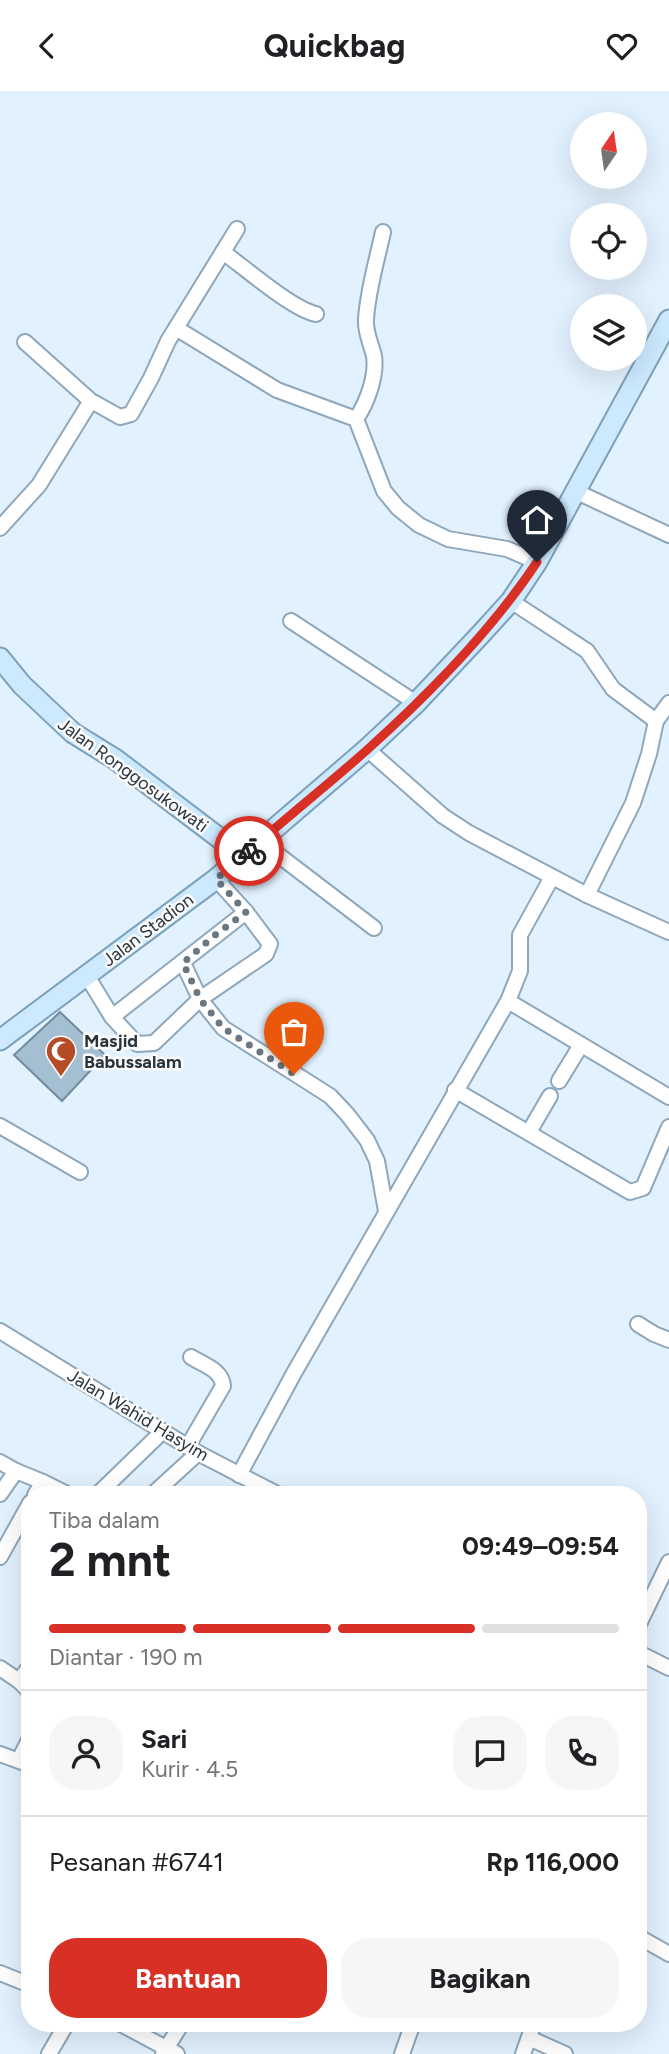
<!DOCTYPE html>
<html lang="id">
<head>
<meta charset="utf-8">
<style>
	body { margin:0; font-family:Figtree,sans-serif; background:#f6f6f6; color:#202124; height:100vh; display:flex; flex-direction:column; font-size:26px; white-space:nowrap }
	* { box-sizing:border-box; margin:0 }
	p { font-size:23px; color:#757577 }
	.icon { flex:none; width:38px; height:38px; fill:none; stroke:currentColor; stroke-width:2; stroke-linecap:round; stroke-linejoin:round }
	.map { position:relative; flex:1; overflow:hidden }
	.side { position:absolute; left:21px; top:1395px; width:626px; height:546px; display:flex; flex-direction:column; background:#fff; border-radius:28px; box-shadow:0 7px 28px #0002 }
	.side>* { flex:none }
	.needle { width:46px; rotate:13deg }
	.buttons { position:absolute; left:570px; top:21px; display:grid; gap:14px }
	.buttons a { display:grid; place-items:center; width:77px; height:77px; border-radius:50%; background:#fff; box-shadow:0 7px 28px #0002; font-size:35px }
	.pin { position:absolute; display:grid; place-items:center; width:60px; height:60px; color:#fff; margin:-72px -30px; border-radius:50% 50% 50% 0; rotate:-45deg; box-shadow:0 0 7px #0007 }
	.pin .icon { rotate:45deg }
	.courier { position:absolute; display:grid; place-items:center; width:70px; height:70px; margin:-35px; border:5px solid #d93025; border-radius:50%; background:#fff; color:#222; box-shadow:0 2px 9px #0007 }
	.head em { font-style:normal; font-weight:700 }
	.head div { display:flex; flex-direction:column-reverse }
	.head { display:flex; align-items:center; justify-content:space-between; height:119px; padding:0 28px }
	h1 { font-size:46px; font-weight:700; line-height:52px }
	.bar { display:grid; grid-template-columns:repeat(4,1fr); gap:10px 7px; align-content:center; height:84px; padding:0 28px }
	.bar i { height:9px; border-radius:5px; background:#e0e0e0 }
	.bar .selected { background:#d93025 }
	.bar p { grid-column:span 4 }
	.line { display:flex; align-items:center; gap:18px; padding:0 28px; border-top:2px solid #e0e0e0 }
	.line div { flex:1 }
	.round { display:grid; place-items:center; flex:none; width:74px; height:74px; border-radius:28px; background:#f6f6f6 }
	.primary-button { display:flex; gap:14px; margin-top:auto; padding:14px 28px }
	.primary-button a { flex:1; height:80px; border-radius:28px; background:#d93025; color:#fff; font-size:28px; font-weight:700; line-height:80px; text-align:center }
	.primary-button a+a { background:#f6f6f6; color:#202124 }
	header { display:flex; justify-content:space-between; align-items:center; height:91px; padding:0 28px; background:#fff; font-size:32px; font-weight:700 }
	.map>svg:first-child { display:block }
	.building { fill:#a4bed2; stroke:#728b9e; stroke-width:2 }
	.lines { fill:none; stroke-linecap:round; stroke-linejoin:round }
	.minor-casing { stroke:#8ea7bb; stroke-width:18 }
	.major-casing { stroke:#7da1ba; stroke-width:23 }
	.minor { stroke:#fff; stroke-width:14 }
	.major { stroke:#cce9fe; stroke-width:19 }
	.done { stroke:#6a7680; stroke-width:7; stroke-dasharray:0 12.6 }
	.route { stroke:#d93025; stroke-width:9 }
	.labels { text-anchor:middle; stroke-width:5; stroke-linejoin:round; paint-order:stroke }
	.street-label { font-size:18px; fill:#2a343c; stroke:#fbfbfb }
	.poi-label { font-size:18px; font-weight:bold; fill:#2a343c; stroke:#fbfbfb; text-anchor:start }
</style>
</head>
<body>
<header><svg class="icon" aria-label="back" viewBox="0 0 24 24"><path d="M15 5l-7 7 7 7"/></svg>Quickbag<svg class="icon" aria-label="heart" viewBox="0 0 24 24"><path d="M12 20l-8-8c-3-5 5-10 8-4 3-6 11-1 8 4z"/></svg></header>
<div class="map">
<svg width="669" height="1963" viewBox="0 0 669 1963">
	<rect width="100%" height="100%" fill="#e1f1fd"/>
	<path class="building" d="M60 921 105 964 62 1010 14 964Z"/>
	<g class="lines">
		<g class="minor-casing">
			<g id="minor">
				<path d="M223 161C245 177 292 218 316 223"/>
				<path d="M176 237 277 299 356 328 384 400 398 417 419 434 448 448 507 458 537 471"/>
				<path d="M25 251 92 311"/>
				<path d="M356 328C367 312 377 285 374 265 371 252 365 242 366 228 368 198 377 169 383 141"/>
				<path d="M575 400 669 444"/>
				<path d="M0 437 39 394 89 313 95 312 120 326 131 323 151 287 168 250 237 138"/>
				<path d="M511 510 587 560 613 598 656 630"/>
				<path d="M291 530 416 612"/>
				<path d="M367 658 443 725 469 742 587 804 669 841"/>
				<path d="M260 750 374 837"/>
				<path d="M587 804 633 712 649 663 656 630 669 612"/>
				<path d="M183 872 200 908 223 937 330 1005 347 1023 367 1049 377 1070 386 1120"/>
				<path d="M87 885 112 926 137 953 154 952 200 908 266 863 270 853 246 821 216 788"/>
				<path d="M508 910 669 1006"/>
				<path d="M112 926 246 821"/>
				<path d="M559 990 581 954"/>
				<path d="M455 999 630 1101 643 1097 669 1036"/>
				<path d="M0 1035 80 1081"/>
				<path d="M529 1041 550 1005"/>
				<path d="M638 1233 654 1243 669 1249"/>
				<path d="M0 1240 198 1362 279 1404"/>
				<path d="M188 1355 223 1295C222 1279 204 1274 191 1266"/>
				<path d="M0 1371 16 1380 43 1391"/>
				<path d="M239 1384 294 1282 508 910 520 880V844L552 786"/>
				<path d="M0 1403 16 1380"/>
				<path d="M35 1404 43 1391 69 1404"/>
				<path d="M97 1404 163 1340"/>
				<path d="M152 1404 198 1362"/>
				<path d="M0 1466 30 1412"/>
				<path d="M639 1533 669 1471"/>
				<path d="M639 1562 669 1577"/>
				<path d="M0 1577 19 1590 30 1601"/>
				<path d="M19 1590 30 1575"/>
				<path d="M0 1663 30 1674"/>
				<path d="M19 1669 30 1647"/>
				<path d="M639 1846 669 1863"/>
				<path d="M0 1882 30 1894"/>
				<path d="M119 1932 177 1963"/>
				<path d="M529 1947 565 1963"/>
				<path d="M49 1963 67 1932"/>
				<path d="M163 1963 182 1932"/>
				<path d="M402 1963 413 1932"/>
				<path d="M523 1963 534 1932"/>
			</g>
		</g>
		<g class="major-casing">
			<g id="major">
				<path d="M0 567 22 594 73 642 115 668 243 765"/>
				<path d="M0 949 216 788 367 658 416 612 481 543 511 510 537 471 669 229"/>
			</g>
		</g>
		<use href="#minor" class="minor"/>
		<use href="#major" class="major"/>
	</g>
	<g class="lines">
		<path class="done" d="M249 760 216 788 246 821 214 845 183 872 200 908 223 937 294 983"/>
		<path class="route" d="M249 760C288 725 329 693 368 658 428 604 492 539 537 471"/>
	</g>
	<defs>
		<g id="mosque-pin" transform="scale(1.575)"><path d="M0 17L-7.5 6A9.5 9.5 0 1 1 7.5 6Z" fill="#b44d27" stroke="#fbfbfb"/><path d="M3.5-4.9A6 6 0 1 0 3.5 4.9A5 5 0 1 1 3.5-4.9Z" fill="#fff"/></g>
	</defs>
	<g fill-rule="evenodd">
		<use href="#mosque-pin" x="61" y="960"/>
	</g>
	<g class="labels">
		<g class="street-label">
			<text transform="translate(133 684) rotate(36)" y="6">Jalan Ronggosukowati</text>
			<text transform="translate(148 839) rotate(-37)" y="6">Jalan Stadion</text>
			<text transform="translate(138 1324) rotate(31)" y="6">Jalan Wahid Hasyim</text>
		</g>
		<g class="poi-label">
			<text x="84" y="956">Masjid<tspan x="84" dy="21">Babussalam</tspan></text>
		</g>
	</g>
</svg>
<div class="buttons">
<a><svg class="needle" viewBox="-14 -14 28 28"><path d="M0-13l5 13h-10z" fill="#e53935"/><path d="M0 13l5-13h-10z" fill="#757577"/></svg></a>
<a><svg class="icon" aria-label="locate" viewBox="0 0 24 24"><circle cx="12" cy="12" r="6"/><path d="M12 2v4M12 18v4M2 12h4M18 12h4"/></svg></a>
<a><svg class="icon" aria-label="layers" viewBox="0 0 24 24"><path d="M12 4l9 5-9 5-9-5zM3 14l9 5 9-5"/></svg></a>
</div>
<div class="pin" style="left:294px;top:983px;background:#ea580c"><svg class="icon" aria-label="bag" viewBox="0 0 24 24"><path d="M5 8h14l-1 12H6zM9 8a3 3 0 0 1 6 0"/></svg></div>
<div class="pin" style="left:537px;top:471px;background:#1f2937"><svg class="icon" aria-label="home" viewBox="0 0 24 24"><path d="M3 11l9-7 9 7M6 9v11h12V9"/></svg></div>
<div class="courier" style="left:249px;top:760px"><svg class="icon" aria-label="bike" viewBox="0 0 24 24"><circle cx="6" cy="16" r="4"/><circle cx="18" cy="16" r="4"/><path d="M6 16l4-8h5l3 8M10 8l3 8H6M13 5h3"/></svg></div>
<section class="side">
<div class="head"><div><h1>2 mnt</h1><p>Tiba dalam</p></div><em>09:49–09:54</em></div>
<div class="bar"><i class="selected"></i><i class="selected"></i><i class="selected"></i><i></i><p>Diantar · 190 m</p></div>
<div class="line" style="height:126px"><a class="round"><svg class="icon" aria-label="person" viewBox="0 0 24 24"><circle cx="12" cy="8" r="4"/><path d="M4 21q1-7 8-7t8 7"/></svg></a><div><b>Sari</b><p>Kurir · 4.5</p></div><a class="round"><svg class="icon" aria-label="chat" viewBox="0 0 24 24"><path d="M4 5h16v11H9l-5 4z"/></svg></a><a class="round"><svg class="icon" aria-label="phone" viewBox="0 0 24 24"><path d="M5 4h4l2 5-3 2q2 4 5 5l2-3 5 2v4C11 20 4 13 5 4z"/></svg></a></div>
<div class="line" style="height:91px"><div>Pesanan #6741</div><b>Rp 116,000</b></div>
<div class="primary-button"><a>Bantuan</a><a>Bagikan</a></div>
</section>
</div>
</body>
</html>
